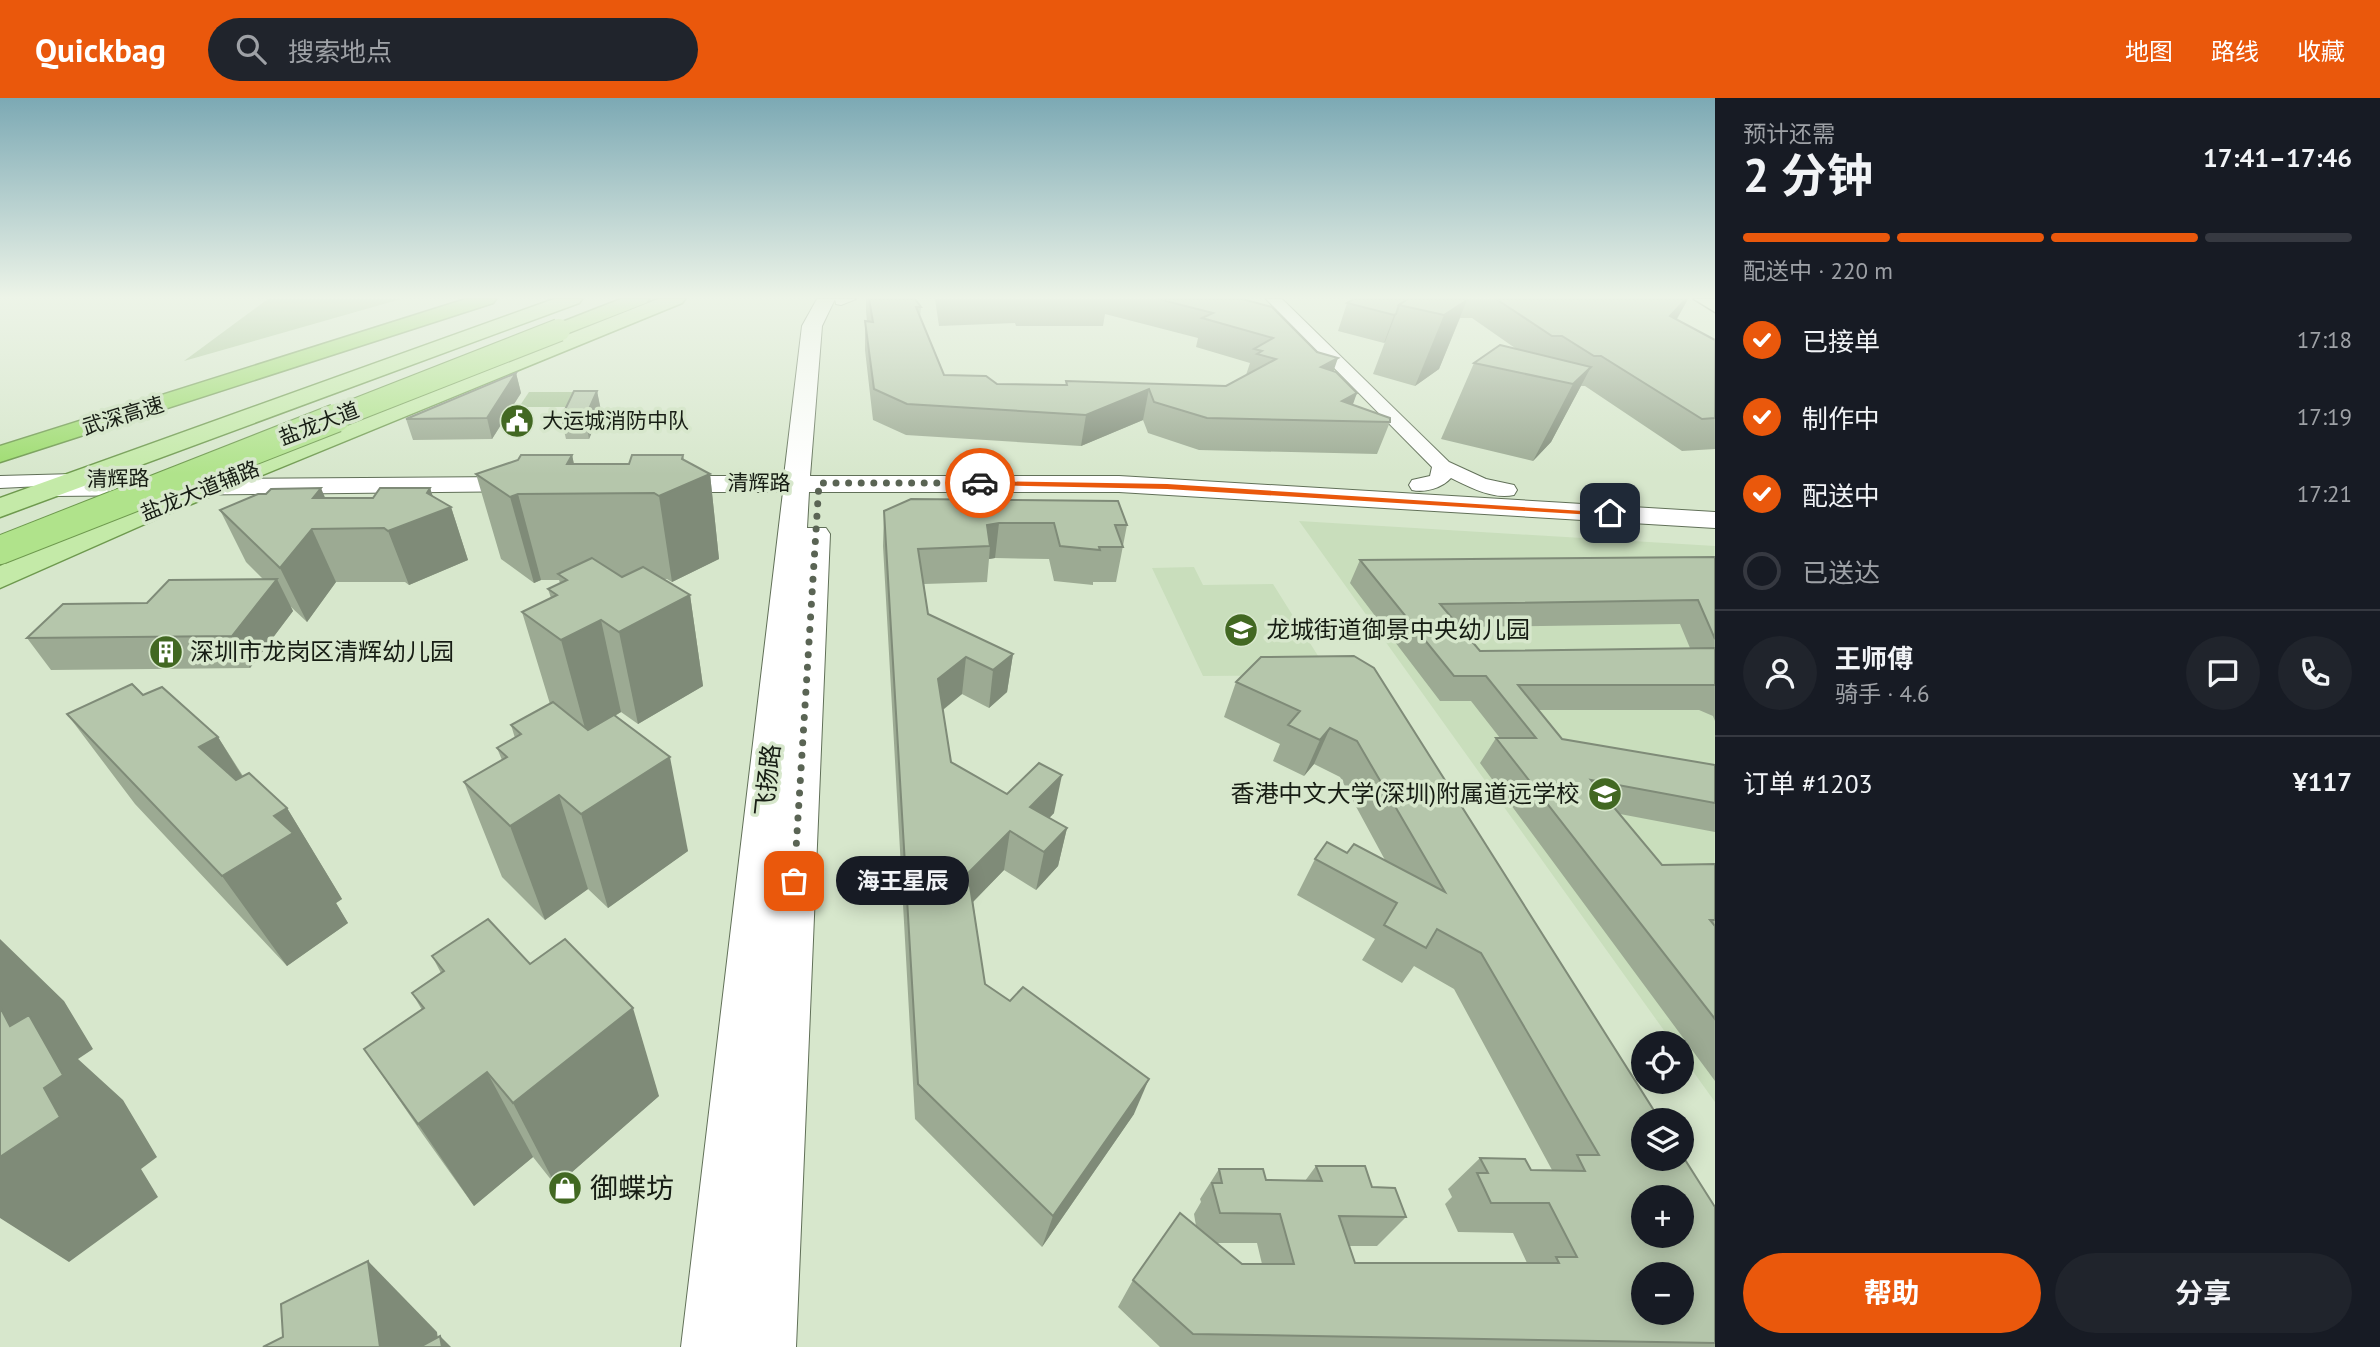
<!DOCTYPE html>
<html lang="zh">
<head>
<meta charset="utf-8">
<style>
	body { margin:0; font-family:"PT Sans","Noto Sans SC",sans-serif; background:#20242c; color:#f1f3f6; height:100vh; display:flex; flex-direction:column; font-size:26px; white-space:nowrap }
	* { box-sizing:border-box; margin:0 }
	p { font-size:23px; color:#9ea1a6 }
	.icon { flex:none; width:38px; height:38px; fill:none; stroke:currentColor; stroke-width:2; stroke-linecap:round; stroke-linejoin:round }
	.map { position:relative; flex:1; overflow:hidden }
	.panel { display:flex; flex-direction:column; background:#171b24; width:665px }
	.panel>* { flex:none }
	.fabs { position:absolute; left:1631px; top:933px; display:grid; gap:14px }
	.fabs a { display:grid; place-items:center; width:63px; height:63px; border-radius:50%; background:#171b24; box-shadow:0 4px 18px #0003; font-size:35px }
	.pin { position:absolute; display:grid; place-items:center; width:60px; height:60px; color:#fff; margin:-30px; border-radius:14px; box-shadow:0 4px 10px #0006 }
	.courier { position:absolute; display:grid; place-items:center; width:70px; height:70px; margin:-35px; border:5px solid #ea580c; border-radius:50%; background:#fff; color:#222; box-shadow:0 2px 9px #0007 }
	.bubble { position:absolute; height:49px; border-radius:24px; background:#171b24; box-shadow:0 4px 18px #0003; font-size:23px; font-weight:700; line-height:49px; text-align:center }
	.head em { font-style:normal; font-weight:700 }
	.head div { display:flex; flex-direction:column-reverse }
	.head { display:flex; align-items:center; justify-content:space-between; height:119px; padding:0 28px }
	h1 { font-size:46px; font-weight:700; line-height:52px }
	.bar { display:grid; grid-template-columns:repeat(4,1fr); gap:10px 7px; align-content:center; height:84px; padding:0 28px }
	.bar i { height:9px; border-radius:5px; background:#363941 }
	.bar .current { background:#ea580c }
	.bar p { grid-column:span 4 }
	.line { display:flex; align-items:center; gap:18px; padding:0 28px; border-top:2px solid #363941 }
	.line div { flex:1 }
	.round { display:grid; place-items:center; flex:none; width:74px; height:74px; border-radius:37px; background:#20242c }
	ol { padding:0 28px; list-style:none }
	li { display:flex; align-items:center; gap:21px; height:77px }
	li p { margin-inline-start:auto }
	li .icon { padding:7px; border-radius:50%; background:#ea580c; color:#fff; stroke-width:4 }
	li:last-child { color:#9ea1a6 }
	li i { width:38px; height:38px; border:4px solid #363941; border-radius:50% }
	.action { display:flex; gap:14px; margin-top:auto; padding:14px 28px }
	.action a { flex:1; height:80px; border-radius:42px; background:#ea580c; color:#fff; font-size:28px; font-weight:700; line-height:80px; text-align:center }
	.action a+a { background:#20242c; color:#f1f3f6 }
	header { display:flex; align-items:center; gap:42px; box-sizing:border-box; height:98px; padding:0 35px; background:#ea580c; color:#fff }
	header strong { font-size:33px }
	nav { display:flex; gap:38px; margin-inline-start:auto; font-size:24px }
	.search { width:490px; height:63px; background:#20242c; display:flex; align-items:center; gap:18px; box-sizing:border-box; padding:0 24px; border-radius:38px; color:#9ea1a6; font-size:26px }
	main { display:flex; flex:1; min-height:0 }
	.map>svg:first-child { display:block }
	.built { fill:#c9debc }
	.green { fill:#a9c598 }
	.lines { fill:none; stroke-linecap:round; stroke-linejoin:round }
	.minor-casing { stroke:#617058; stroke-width:2 }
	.tertiary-casing { stroke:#617058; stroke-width:2 }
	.secondary-casing { stroke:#617058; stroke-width:3 }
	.primary-casing { stroke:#6e994e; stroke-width:3 }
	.trunk-casing { stroke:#6e994e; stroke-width:3 }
	.motorway-casing { stroke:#6e994e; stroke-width:3 }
	.minor { fill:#fff; fill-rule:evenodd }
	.tertiary { fill:#fff; fill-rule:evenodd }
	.secondary { fill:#e2f4d4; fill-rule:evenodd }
	.primary { fill:#c4eaa8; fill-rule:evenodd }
	.trunk { fill:#b0e38b; fill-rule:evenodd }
	.motorway { fill:#9ddc6e; fill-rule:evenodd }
	.trunk-bridge-far1-casing { stroke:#6e994e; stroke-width:24; stroke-linecap:butt }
	.trunk-bridge-casing { stroke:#6e994e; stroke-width:30; stroke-linecap:butt }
	.trunk-bridge-far1 { stroke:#b0e38b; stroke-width:22 }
	.trunk-bridge { stroke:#b0e38b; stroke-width:28 }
	.wall { fill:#9caa93; fill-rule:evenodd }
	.shaded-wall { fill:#7f8b78 }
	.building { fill:#b5c6ab; stroke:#7f8b78; stroke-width:2; fill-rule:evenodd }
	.route { fill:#ea580c }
	.done { stroke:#5a6454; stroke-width:7; stroke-dasharray:0 12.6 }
	.labels { text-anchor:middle; stroke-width:7; stroke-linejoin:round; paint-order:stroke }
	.far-street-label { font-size:21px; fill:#171d14; stroke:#d7e7cc }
	.far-poi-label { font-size:21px; fill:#171d14; stroke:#d7e7cc; text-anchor:start }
	.poi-label { font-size:24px; fill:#171d14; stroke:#d7e7cc; text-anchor:start }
	.street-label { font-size:24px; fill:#171d14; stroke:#d7e7cc }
	.near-poi-label { font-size:28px; fill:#171d14; stroke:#d7e7cc; text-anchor:start }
</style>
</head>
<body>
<header>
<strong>Quickbag</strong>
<div class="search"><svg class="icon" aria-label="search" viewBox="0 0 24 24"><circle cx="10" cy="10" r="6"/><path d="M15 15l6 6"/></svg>搜索地点</div>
<nav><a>地图</a><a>路线</a><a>收藏</a></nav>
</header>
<main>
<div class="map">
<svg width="1715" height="1249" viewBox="0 0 1715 1249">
	<rect width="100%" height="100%" fill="#d7e7cc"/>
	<g class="built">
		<path d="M1299 423 1715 448V1004L1682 958V945H1673Z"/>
		<path d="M1194 469 1203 487 1273 486 1330 577 1203 578 1152 470Z"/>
	</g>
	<g class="green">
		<path d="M268 201H401L184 263Z"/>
		<path d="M529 294H595L587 309H519Z"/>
	</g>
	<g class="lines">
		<g class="minor-casing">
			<g id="minor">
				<path d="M835 201H856L841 207 836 206Z"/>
				<path d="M1266 201H1282L1449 364 1486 381 1514 387 1517 392 1514 397C1494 402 1469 389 1451 380 1442 390 1425 395 1412 392L1409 387 1412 382 1430 378 1432 369Z"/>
				<path d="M75 376 86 382 82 386 0 390V378Z"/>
			</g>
		</g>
		<g class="tertiary-casing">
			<g id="tertiary">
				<path d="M817 201H835L822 228 810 378H1119L1715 414V430L1119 394H809L807 430H826L830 436 796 1249H681L783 394H660L651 392 647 386 651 380 660 378H784L802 228Z"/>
				<path d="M529 379 538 381 542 387 538 393 54 398 45 396 41 390 45 384 54 382Z"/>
			</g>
		</g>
		<g class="secondary-casing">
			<path id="secondary" d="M1694 201H1715V214Z"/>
		</g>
		<g class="primary-casing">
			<g id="primary">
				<path d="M554 201H582L579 205 0 419V400Z"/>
				<path d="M658 201H685L682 205 172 414 0 490V468L152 402Z"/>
			</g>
		</g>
		<g class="trunk-casing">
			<path id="trunk" d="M621 201H649L646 205 566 236H552L549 232 552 228Z"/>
		</g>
		<g class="motorway-casing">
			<path id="motorway" d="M466 201H496L493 205 0 364V348Z"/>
		</g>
		<use href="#minor" class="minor"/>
		<use href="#tertiary" class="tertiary"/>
		<use href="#secondary" class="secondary"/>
		<use href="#primary" class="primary"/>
		<use href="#trunk" class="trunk"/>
		<use href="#motorway" class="motorway"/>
		<g class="trunk-bridge-far1-casing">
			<path id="trunk-bridge-far1" d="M332 321 559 232"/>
		</g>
		<g class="trunk-bridge-casing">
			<path id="trunk-bridge" d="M0 452 336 320"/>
		</g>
		<use href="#trunk-bridge-far1" class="trunk-bridge-far1"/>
		<use href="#trunk-bridge" class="trunk-bridge"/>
	</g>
	<g class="wall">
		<path d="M866 201H915L921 209 920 219 944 277 997 286 1066 287V283L1226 288 1246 277 1250 265 1196 249 1198 240 1105 216 1103 228H1016L1015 225 939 228 935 201H1242L1334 273 1353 307 1390 324 1377 356 1199 352 1148 335 1143 322 1081 348 906 337 873 322 865 252V223L867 224 866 213Z"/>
		<path d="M1354 201H1688L1677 221 1715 320V351L1682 353 1585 288H1581L1551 344 1533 363 1441 341 1474 265 1515 250 1472 220H1460L1439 271 1415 288 1373 276 1385 244 1384 245 1338 233 1347 205Z"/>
		<path d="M516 275 521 295 492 341 413 342 406 321Z"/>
		<path d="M597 293 601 313 589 341H566L561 320Z"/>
		<path d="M572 357 574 366H629L684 362 710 376 719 461 672 484 667 481H663L690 497 703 588 638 626 621 614 615 618 688 753 608 810 588 791 545 822 502 779 464 684 502 662 497 650 515 640 511 627 550 606 522 514 551 500 548 491 560 485 559 482H541L534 485 501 461 476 376Z"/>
		<path d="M430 390 433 399 451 409 468 462 409 487 405 484H336L307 524 290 508 293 513 250 570 51 572 27 540 147 505 264 482 246 464 220 412 325 400H373Z"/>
		<path d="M884 413 1127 427 1116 484H1093V487L1054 483 1049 461 995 460 989 461 987 484 924 486 928 516 1013 556 1007 594 989 610 962 596 943 612 951 664 1007 696 1054 715 1049 720 1067 730 1058 768 1036 792 1004 772 973 804 985 886 1134 1016 1042 1149 915 1021 883 448Z"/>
		<path d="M1715 459V623L1713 618 1699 612H1538L1562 641 1715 667V734L1620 716 1662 767 1715 766V983L1480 665 1496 640H1500L1471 603H1440L1350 485 1360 462ZM1680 526 1690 550 1480 553 1460 529Z"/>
		<path d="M1354 558 1715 1109V1249H1160L1118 1209 1133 1182 1196 1128 1194 1116 1201 1104 1200 1101 1219 1071 1266 1082 1305 1083 1316 1068 1372 1089 1406 1119 1377 1148H1349L1355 1165H1527L1513 1135 1458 1134 1445 1106 1452 1099 1448 1091 1480 1060 1531 1072H1552L1454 891 1414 868 1402 885 1362 862 1375 841 1297 797 1315 761 1347 755 1385 762 1340 679 1314 666 1304 678 1273 663 1280 646 1224 619 1236 584ZM1217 1145H1257L1262 1166H1242Z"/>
		<path d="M143 597 218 639 243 678 287 710 342 801 336 805 348 825 287 868 135 706 67 616Z"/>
		<path d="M432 858 530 866 659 998 556 1088 533 1059 474 1108 424 1038 364 951 422 912 412 895 441 875Z"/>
	</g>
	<g class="shaded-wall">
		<path d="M1686 201H1688L1676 222 1670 218Z"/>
		<path d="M1467 202 1439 271 1415 288 1444 217Z"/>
		<path d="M1396 216 1385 244 1384 245 1394 217Z"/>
		<path d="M1338 260 1328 289 1321 269Z"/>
		<path d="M1591 269 1551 344 1533 363 1573 286Z"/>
		<path d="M516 275 521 295 492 341 487 320Z"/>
		<path d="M1149 291 1143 322 1081 348 1086 317Z"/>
		<path d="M597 293 601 313 589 341 585 320Z"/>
		<path d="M1357 295 1347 323 1342 303Z"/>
		<path d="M572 357 580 396 567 366Z"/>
		<path d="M683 357 687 386 710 376 719 461 672 484 659 398 682 361Z"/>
		<path d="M321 390 338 430 313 400Z"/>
		<path d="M430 390 438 414 451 409 468 462 409 487 388 433 427 395Z"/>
		<path d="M518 396 541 482 534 485 510 399Z"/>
		<path d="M999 425 995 460 989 461 990 448 987 427Z"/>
		<path d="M312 431 336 484 307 524 280 470Z"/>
		<path d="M277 481 293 513 250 570 232 538Z"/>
		<path d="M690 497 703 588 638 626 619 534Z"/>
		<path d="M601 522 621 614 586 634 561 542Z"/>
		<path d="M1013 556 1007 594 989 610 993 572Z"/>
		<path d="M966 559 962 596 935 618 938 581Z"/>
		<path d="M1330 630 1314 666 1304 678 1320 642Z"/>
		<path d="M218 639 274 730 199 649Z"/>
		<path d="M670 659 688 753 608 810 581 716Z"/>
		<path d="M1062 677 1054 715 1027 743 1030 709Z"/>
		<path d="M559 697 588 791 545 822 510 728Z"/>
		<path d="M287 710 342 801 336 805 348 825 287 868 222 778 274 718Z"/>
		<path d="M1067 730 1058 768 1036 792 1044 754Z"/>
		<path d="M1010 733 1004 772 964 813 968 775Z"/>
		<path d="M0 841 64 903 93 951 78 961 123 1002 157 1059 141 1071 158 1099 69 1164 0 1120V1059L10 928 0 909Z"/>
		<path d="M633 910 659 998 556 1088 513 1005Z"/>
		<path d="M487 974 533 1059 474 1108 418 1026Z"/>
		<path d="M1149 981 1134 1016 1042 1149 1053 1118Z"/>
		<path d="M368 1163 437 1234 439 1249H380Z"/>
		<path d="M440 1238 451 1249H442Z"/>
	</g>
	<g class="building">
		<path d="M869 201H915L921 209H916L944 277 986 278 997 286 1064 287H1067L1066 283 1226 288 1276 261 1257 256 1262 253 1254 251 1273 240 1202 220 1213 215 1158 201H1242L1272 209 1317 254 1338 260 1321 269 1336 274 1357 295 1342 303 1390 320V324L1207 320 1154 304 1149 291 1086 317 907 306 874 291 865 223 873 224Z"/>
		<path d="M1354 201H1408L1399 207 1396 216 1394 217 1347 205Z"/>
		<path d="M1408 201H1464L1467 202 1444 217 1399 207Z"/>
		<path d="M1496 201H1686L1670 218 1715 242V320L1702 321 1601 258H1594L1562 238H1552Z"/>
		<path d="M1500 247 1591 269 1573 286 1474 265Z"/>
		<path d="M516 275 487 320 406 321Z"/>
		<path d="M574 293H597L585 320H561Z"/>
		<path d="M521 357H572L567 366H629L632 357H683L682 361 710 376 659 398 654 395 518 396 510 399 476 376 518 362Z"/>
		<path d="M321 390 313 400H373L380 390H430L427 395 451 409 388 433 384 430 312 431 280 470 220 412 258 396H266L271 391Z"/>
		<path d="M911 401 1118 403 1127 427H1115L1123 449H1099L1100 452 1060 448 1054 425H999L987 427 990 448 918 451 928 516 1013 556 993 572 966 559 938 581 951 664 1007 696 1039 665 1062 677 1030 709 1067 730 1044 754 1010 733 968 775 985 886 1010 903 1023 889 1149 981 1053 1118 918 986 884 413Z"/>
		<path d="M1715 459V541L1698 502 1440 506 1480 553 1715 550V587H1518L1562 641 1715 667V705L1591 682 1662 767 1715 766V822H1710L1715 828V921L1496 640H1536L1486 578H1454L1360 462Z"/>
		<path d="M592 460 622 479 643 469 690 497 619 534 601 522 561 542 522 514 557 497 548 491 567 482 558 476Z"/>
		<path d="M277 481 232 538 27 540 63 506 147 505 169 482Z"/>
		<path d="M1354 558 1374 570 1660 1022H1643V1060H1682V1057L1715 1109V1245L1193 1236 1133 1182 1180 1115 1242 1166H1294L1280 1116 1220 1115 1212 1085H1222L1219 1071H1263L1266 1082 1322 1083 1316 1068H1365L1372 1089 1395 1090 1406 1119 1339 1118 1355 1165H1559L1556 1159H1577L1549 1105H1491L1477 1075H1488L1480 1060 1525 1061 1531 1072 1585 1073 1577 1057H1599L1481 855 1437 831 1426 850 1384 827 1397 805 1315 761 1327 744 1347 755 1354 746 1445 794 1357 643 1330 630 1320 642 1288 627 1300 613 1236 584 1261 559ZM1643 1099H1682V1138H1643ZM1643 1176H1682V1214H1643Z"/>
		<path d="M132 586 143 597 162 589 218 639 199 649 236 682 249 675 287 710 274 718 293 735 222 778 67 616Z"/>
		<path d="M553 604 588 632 614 617 670 659 581 716 559 697 510 728 464 684 507 659 497 650 521 636 511 627Z"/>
		<path d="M488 821 530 866 565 841 633 910 513 1005 487 974 418 1026 364 951 424 910 412 895 444 873 432 858Z"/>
		<path d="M0 909 10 928 29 917 63 977 44 990 60 1019 0 1059Z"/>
		<path d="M368 1163 380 1249H263L283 1239 281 1206Z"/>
		<path d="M440 1238 442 1249H420Z"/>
	</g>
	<linearGradient id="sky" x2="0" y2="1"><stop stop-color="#7ca9b4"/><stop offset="0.53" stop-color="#edf4e8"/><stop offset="1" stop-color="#edf4e8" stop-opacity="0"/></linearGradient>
	<rect width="1715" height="376" fill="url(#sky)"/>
	<path class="route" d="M977 383 1167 386 1614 415 1610 418 1167 391 980 387Z"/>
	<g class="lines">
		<path class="done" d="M794 783 819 385H980"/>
	</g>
	<defs>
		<g id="civic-disc" transform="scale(1.75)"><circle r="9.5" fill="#426822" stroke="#d7e7cc"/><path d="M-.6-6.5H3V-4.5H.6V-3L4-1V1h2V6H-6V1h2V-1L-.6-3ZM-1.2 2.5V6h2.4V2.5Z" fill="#fff"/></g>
		<g id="school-disc" transform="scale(1.75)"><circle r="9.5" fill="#426822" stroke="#d7e7cc"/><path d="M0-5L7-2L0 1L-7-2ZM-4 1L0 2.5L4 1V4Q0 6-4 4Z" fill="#fff"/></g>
		<g id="building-disc" transform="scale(1.75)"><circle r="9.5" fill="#426822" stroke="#d7e7cc"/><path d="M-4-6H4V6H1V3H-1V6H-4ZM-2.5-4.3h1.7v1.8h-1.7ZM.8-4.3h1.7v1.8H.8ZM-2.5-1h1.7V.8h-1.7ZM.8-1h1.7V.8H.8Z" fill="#fff"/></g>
		<g id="shop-disc" transform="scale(1.75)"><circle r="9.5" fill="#426822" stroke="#d7e7cc"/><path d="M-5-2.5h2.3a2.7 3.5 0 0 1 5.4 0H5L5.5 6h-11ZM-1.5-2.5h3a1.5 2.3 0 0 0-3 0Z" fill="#fff"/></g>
	</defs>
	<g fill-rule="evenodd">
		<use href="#civic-disc" x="517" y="323"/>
		<use href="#school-disc" x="1241" y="532"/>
		<use href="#building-disc" x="166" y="554"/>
		<use href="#school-disc" x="1605" y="696"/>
		<use href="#shop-disc" x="565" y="1090"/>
	</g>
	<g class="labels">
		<g class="far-street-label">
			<text transform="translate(123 318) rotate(-17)" y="7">武深高速</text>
			<text transform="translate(319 326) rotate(-21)" y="7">盐龙大道</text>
			<text transform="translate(118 381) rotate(-1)" y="7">清辉路</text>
			<text x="759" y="392">清辉路</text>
			<text transform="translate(200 393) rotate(-22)" y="7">盐龙大道辅路</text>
		</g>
		<g class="far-poi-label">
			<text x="542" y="330">大运城消防中队</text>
		</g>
		<g class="poi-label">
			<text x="1266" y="540">龙城街道御景中央幼儿园</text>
			<text x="190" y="562">深圳市龙岗区清辉幼儿园</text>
			<text x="1580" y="704" text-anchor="end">香港中文大学(深圳)附属道远学校</text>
		</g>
		<g class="street-label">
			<text transform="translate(768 682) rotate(-84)" y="8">飞扬路</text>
		</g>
		<g class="near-poi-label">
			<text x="590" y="1100">御蝶坊</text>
		</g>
	</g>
</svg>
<div class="fabs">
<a><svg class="icon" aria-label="locate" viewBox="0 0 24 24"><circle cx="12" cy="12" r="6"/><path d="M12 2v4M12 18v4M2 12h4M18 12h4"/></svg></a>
<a><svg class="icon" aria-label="layers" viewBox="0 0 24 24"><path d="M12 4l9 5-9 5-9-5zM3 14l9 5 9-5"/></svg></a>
<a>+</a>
<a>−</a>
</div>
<div class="pin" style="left:794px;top:783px;background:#ea580c"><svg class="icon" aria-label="bag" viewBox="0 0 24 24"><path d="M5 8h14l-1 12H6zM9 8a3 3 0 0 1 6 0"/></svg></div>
<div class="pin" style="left:1610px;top:415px;background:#1f2937"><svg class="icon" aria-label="home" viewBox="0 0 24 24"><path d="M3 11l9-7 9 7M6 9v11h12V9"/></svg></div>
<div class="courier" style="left:980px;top:385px"><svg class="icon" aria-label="car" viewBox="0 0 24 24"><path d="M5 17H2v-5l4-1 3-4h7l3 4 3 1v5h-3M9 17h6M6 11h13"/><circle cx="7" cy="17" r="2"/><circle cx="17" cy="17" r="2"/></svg></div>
<div class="bubble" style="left:836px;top:758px;width:133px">海王星辰</div>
</div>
<section class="panel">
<div class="head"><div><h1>2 分钟</h1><p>预计还需</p></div><em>17:41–17:46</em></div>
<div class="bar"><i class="current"></i><i class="current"></i><i class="current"></i><i></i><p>配送中 · 220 m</p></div>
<ol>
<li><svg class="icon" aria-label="check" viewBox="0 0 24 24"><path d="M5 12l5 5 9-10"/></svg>已接单<p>17:18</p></li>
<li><svg class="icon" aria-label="check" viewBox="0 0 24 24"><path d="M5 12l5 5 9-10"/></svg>制作中<p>17:19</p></li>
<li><svg class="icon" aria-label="check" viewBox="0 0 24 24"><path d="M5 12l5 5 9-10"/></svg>配送中<p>17:21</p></li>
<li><i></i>已送达</li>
</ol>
<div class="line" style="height:126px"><a class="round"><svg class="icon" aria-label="person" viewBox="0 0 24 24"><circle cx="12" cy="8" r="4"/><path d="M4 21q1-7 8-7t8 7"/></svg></a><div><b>王师傅</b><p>骑手 · 4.6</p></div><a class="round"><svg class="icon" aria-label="chat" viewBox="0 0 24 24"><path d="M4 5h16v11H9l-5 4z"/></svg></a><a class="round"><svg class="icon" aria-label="phone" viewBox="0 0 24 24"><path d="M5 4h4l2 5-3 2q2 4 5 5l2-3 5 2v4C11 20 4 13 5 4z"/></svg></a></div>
<div class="line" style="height:91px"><div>订单 #1203</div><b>¥117</b></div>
<div class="action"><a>帮助</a><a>分享</a></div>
</section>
</main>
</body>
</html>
